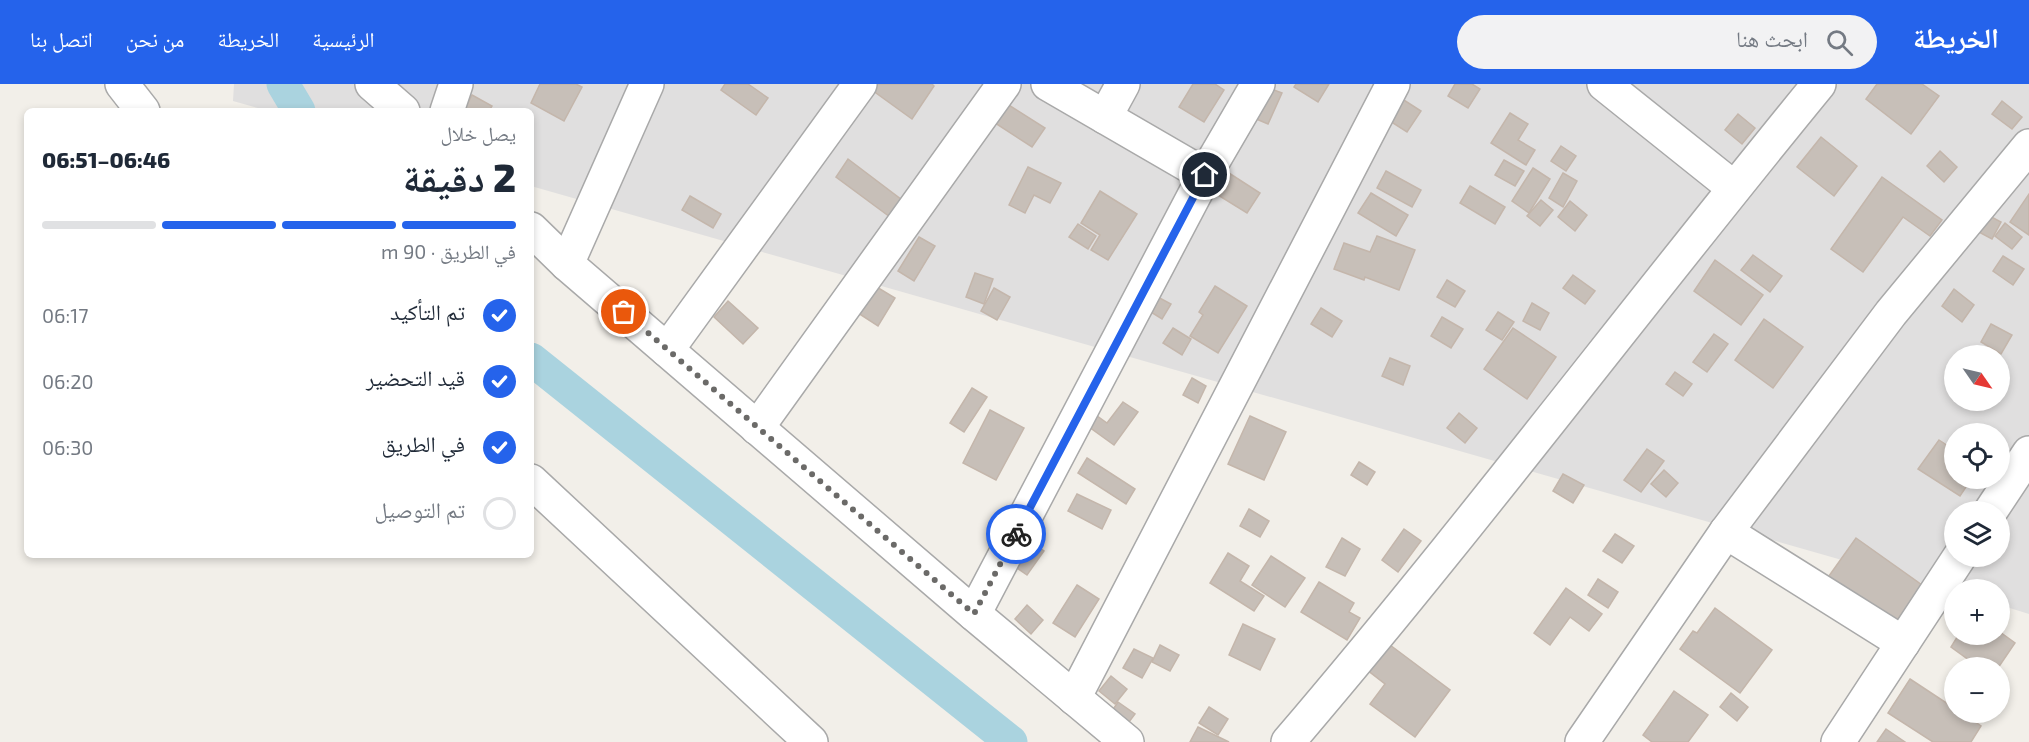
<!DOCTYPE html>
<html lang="ar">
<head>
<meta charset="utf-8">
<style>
	body { margin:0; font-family:"Exo 2","Noto Naskh Arabic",sans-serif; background:#f2f2f3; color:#1f2937; direction:rtl; height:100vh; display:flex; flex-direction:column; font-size:22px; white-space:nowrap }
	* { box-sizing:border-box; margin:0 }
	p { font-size:20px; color:#747a83 }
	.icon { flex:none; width:33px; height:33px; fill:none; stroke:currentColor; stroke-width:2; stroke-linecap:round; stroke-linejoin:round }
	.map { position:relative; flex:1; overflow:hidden; direction:ltr }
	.sheet { position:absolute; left:24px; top:24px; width:510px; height:450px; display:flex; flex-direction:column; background:#fff; border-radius:9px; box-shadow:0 3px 9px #0003; direction:rtl }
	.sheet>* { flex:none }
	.needle { width:39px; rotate:124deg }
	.buttons { position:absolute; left:1944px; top:261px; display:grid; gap:12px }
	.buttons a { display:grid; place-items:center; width:66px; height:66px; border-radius:50%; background:#fff; box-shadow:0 3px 9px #0003; font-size:30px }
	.pin { position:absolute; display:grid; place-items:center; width:51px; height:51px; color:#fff; margin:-26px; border:3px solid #fff; border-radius:50%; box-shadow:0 2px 6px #0007 }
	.courier { position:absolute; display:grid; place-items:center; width:60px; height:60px; margin:-30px; border:4px solid #2563eb; border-radius:50%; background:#fff; color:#222; box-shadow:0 2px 8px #0007 }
	.summary em { font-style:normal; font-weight:800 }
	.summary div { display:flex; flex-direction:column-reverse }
	.summary { display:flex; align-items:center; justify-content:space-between; height:102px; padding:0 18px }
	h1 { font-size:39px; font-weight:800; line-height:45px }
	.bar { display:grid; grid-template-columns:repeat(4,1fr); gap:9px 6px; align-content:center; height:72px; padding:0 18px }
	.bar i { height:8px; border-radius:4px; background:#e0e1e3 }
	.bar .current { background:#2563eb }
	.bar p { grid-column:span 4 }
	ol { padding:0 18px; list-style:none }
	li { display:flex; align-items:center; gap:18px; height:66px }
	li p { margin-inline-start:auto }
	li .icon { padding:6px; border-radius:50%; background:#2563eb; color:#fff; stroke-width:4 }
	li:last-child { color:#747a83 }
	li i { width:33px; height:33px; border:3px solid #e0e1e3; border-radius:50% }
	header { display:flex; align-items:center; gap:36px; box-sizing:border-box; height:84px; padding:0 30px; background:#2563eb; color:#fff }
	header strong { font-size:28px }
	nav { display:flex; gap:33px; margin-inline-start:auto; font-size:21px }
	.search { width:420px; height:54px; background:#f2f2f3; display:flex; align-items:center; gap:15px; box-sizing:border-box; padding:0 21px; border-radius:33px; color:#747a83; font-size:22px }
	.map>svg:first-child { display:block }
	.residential { fill:#e0dfdf; fill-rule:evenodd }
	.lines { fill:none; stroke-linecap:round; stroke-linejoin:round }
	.canal { stroke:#aad3df; stroke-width:33 }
	.building { fill:#c7bfb8; stroke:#c4b6ab; stroke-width:1.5 }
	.street-casing { stroke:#a9a9a9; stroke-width:36 }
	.street { stroke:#fff; stroke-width:33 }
	.done { stroke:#6b6a68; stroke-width:6; stroke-dasharray:0 10.8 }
	.route { stroke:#2563eb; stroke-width:8 }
</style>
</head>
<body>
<header>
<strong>الخريطة</strong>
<div class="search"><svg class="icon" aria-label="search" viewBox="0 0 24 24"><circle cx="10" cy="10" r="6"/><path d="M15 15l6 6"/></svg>ابحث هنا</div>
<nav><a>الرئيسية</a><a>الخريطة</a><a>من نحن</a><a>اتصل بنا</a></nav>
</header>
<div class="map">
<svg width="2029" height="658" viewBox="0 0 2029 658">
	<rect width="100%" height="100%" fill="#f2efe9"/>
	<path class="residential" d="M234 0H2029V530L2000 521V506H1954V508L531 102V27H268L233 17ZM1954 272H2000V316H1954ZM1954 350H2000V394H1954ZM1954 428H2000V472H1954Z"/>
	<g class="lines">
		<g class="canal">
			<path d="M283 0 299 27"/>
			<path d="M531 275 1011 658"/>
		</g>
	</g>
	<g class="building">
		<path d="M540 0H576L582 3 564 37 531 19Z"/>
		<path d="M725 0H748L768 14 756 31 721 6Z"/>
		<path d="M876 0H932L934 2 912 35 872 6Z"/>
		<path d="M1193 0H1215L1224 6 1204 38 1179 23Z"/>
		<path d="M1296 0H1329L1318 18 1294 3Z"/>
		<path d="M1455 0H1472L1480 5 1468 24 1448 12Z"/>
		<path d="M1877 0H1922L1939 12 1911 50 1866 15Z"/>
		<path d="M1261 1 1282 9 1268 40 1247 31Z"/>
		<path d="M1382 2 1421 27 1407 48 1368 23Z"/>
		<path d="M472 11 492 22 489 27H464Z"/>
		<path d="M2002 17 2022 33 2012 45 1992 30Z"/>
		<path d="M1004 18 1045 44 1032 63 992 37Z"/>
		<path d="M1510 29 1528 40 1518 56 1535 66 1526 81 1491 59Z"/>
		<path d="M1738 30 1755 44 1742 60 1725 46Z"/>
		<path d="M1821 53 1857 82 1834 112 1797 83Z"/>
		<path d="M1561 62 1576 72 1566 87 1551 77Z"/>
		<path d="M1940 67 1957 83 1944 98 1927 82Z"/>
		<path d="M848 75 902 116 890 133 836 93Z"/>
		<path d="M1504 76 1524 87 1515 102 1495 91Z"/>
		<path d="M1218 82 1260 109 1247 129 1205 103Z"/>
		<path d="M1028 83 1061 99 1050 119 1034 111 1025 129 1009 121Z"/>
		<path d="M1533 84 1550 95 1529 129 1512 117Z"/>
		<path d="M1386 87 1421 106 1412 123 1377 104Z"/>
		<path d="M1563 89 1577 97 1563 123 1549 114Z"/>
		<path d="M1882 93 1942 136 1930 152 1903 133 1863 188 1831 165Z"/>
		<path d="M1470 102 1505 123 1495 140 1460 119Z"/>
		<path d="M1100 107 1137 130 1108 176 1091 166 1100 151 1081 139Z"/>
		<path d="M1371 109 1408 131 1396 152 1358 129Z"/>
		<path d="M2029 110V151L2010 138Z"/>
		<path d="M690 112 721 130 713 144 682 126Z"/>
		<path d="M1541 116 1553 126 1540 142 1527 132Z"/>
		<path d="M1570 117 1587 131 1575 147 1558 133Z"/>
		<path d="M1984 129 2001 138 1992 155 1975 146Z"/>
		<path d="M2005 139 2022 153 2012 165 1995 152Z"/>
		<path d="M1078 140 1096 152 1088 165 1069 153Z"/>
		<path d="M1377 152 1415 166 1399 206 1365 193 1364 196 1334 185 1344 159 1370 168Z"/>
		<path d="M919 153 935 162 914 197 898 187Z"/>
		<path d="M1753 171 1782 192 1770 208 1741 186Z"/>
		<path d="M2003 172 2024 185 2013 201 1993 187Z"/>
		<path d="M1715 176 1763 211 1741 241 1694 207Z"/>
		<path d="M975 189 993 195 984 220 966 213Z"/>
		<path d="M1573 191 1595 207 1585 220 1563 204Z"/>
		<path d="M1447 196 1465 207 1455 223 1437 213Z"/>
		<path d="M875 202 895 214 878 242 858 229Z"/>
		<path d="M1215 202 1247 222 1218 269 1190 252 1203 231 1199 228Z"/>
		<path d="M994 204 1010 213 997 236 981 227Z"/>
		<path d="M1954 205 1974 221 1962 238 1942 222Z"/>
		<path d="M1154 211 1171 220 1162 235 1146 225Z"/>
		<path d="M728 217 758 244 743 260 714 233Z"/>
		<path d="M1532 219 1549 229 1540 246 1523 237Z"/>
		<path d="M1321 224 1342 237 1332 253 1311 240Z"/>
		<path d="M1498 228 1514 238 1502 256 1486 246Z"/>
		<path d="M1442 233 1463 245 1451 264 1431 252Z"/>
		<path d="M1764 235 1803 263 1773 304 1735 276Z"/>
		<path d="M1991 240 2012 251 2001 270 1981 258Z"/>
		<path d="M1173 244 1191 255 1182 271 1163 259Z"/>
		<path d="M1513 244 1556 273 1527 315 1484 285Z"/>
		<path d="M1714 250 1728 260 1707 288 1693 278Z"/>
		<path d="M1390 274 1410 282 1403 301 1382 292Z"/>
		<path d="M1675 288 1692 300 1683 312 1666 300Z"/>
		<path d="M1192 294 1206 302 1198 319 1183 311Z"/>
		<path d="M972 304 987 313 964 348 950 339Z"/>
		<path d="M1123 318 1138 328 1114 361 1085 340 1093 329 1107 339Z"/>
		<path d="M990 326 1024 344 996 396 963 379Z"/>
		<path d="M1459 329 1477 344 1465 359 1447 344Z"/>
		<path d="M1250 332 1286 348 1264 396 1228 380Z"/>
		<path d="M1939 356 1954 366V394H1972L1960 412 1918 385Z"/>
		<path d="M1647 365 1664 377 1641 408 1624 396Z"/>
		<path d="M1087 374 1135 405 1126 420 1078 389Z"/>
		<path d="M1359 378 1375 388 1367 401 1351 391Z"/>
		<path d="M1664 386 1678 399 1666 413 1651 400Z"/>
		<path d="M1563 390 1584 401 1573 419 1553 407Z"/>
		<path d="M1077 410 1111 426 1102 445 1068 427Z"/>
		<path d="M1249 425 1269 437 1260 453 1240 442Z"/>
		<path d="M1404 445 1421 457 1398 488 1382 476Z"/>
		<path d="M1615 450 1634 462 1622 479 1603 467Z"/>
		<path d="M1342 454 1360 465 1345 492 1326 483Z"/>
		<path d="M1856 454 1922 501 1891 545 1814 513Z"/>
		<path d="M1027 455 1044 467 1027 491 1010 479Z"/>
		<path d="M1228 469 1249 482 1240 497 1264 512 1254 527 1210 499Z"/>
		<path d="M1271 472 1305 494 1285 523 1252 501Z"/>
		<path d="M1598 495 1618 508 1608 524 1588 511Z"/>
		<path d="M1319 498 1354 519 1349 528 1360 534 1347 556 1301 528Z"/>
		<path d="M1077 501 1099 515 1075 553 1053 539Z"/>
		<path d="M1566 504 1602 530 1589 547 1570 533 1550 561 1534 549Z"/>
		<path d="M1027 521 1043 536 1031 550 1015 535Z"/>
		<path d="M1715 524 1772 566 1740 609 1680 565 1693 547 1697 549Z"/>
		<path d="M1243 540 1275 555 1260 586 1229 571Z"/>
		<path d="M2000 548 2015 559 1998 584H1980L1951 563 1959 550H2000Z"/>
		<path d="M1382 555 1450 606 1415 653 1370 620 1385 600 1362 582Z"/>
		<path d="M1160 561 1179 571 1170 587 1152 578Z"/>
		<path d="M1134 565 1153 574 1142 594 1123 584Z"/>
		<path d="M1111 592 1127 605 1115 620 1099 607Z"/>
		<path d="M1910 595 1954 624V628H1961L1981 642 1971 658H1933L1888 629Z"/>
		<path d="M1674 607 1708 631 1688 658H1652L1643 651Z"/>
		<path d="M1731 609 1748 623 1737 637 1720 623Z"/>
		<path d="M1118 618 1135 630 1123 646 1107 634Z"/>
		<path d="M1209 623 1228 635 1218 651 1199 639Z"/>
		<path d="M1198 643 1229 658H1190Z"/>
		<path d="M1886 645 1905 658H1877Z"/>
	</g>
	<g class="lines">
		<g class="street-casing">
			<g id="street">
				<path d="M122 0 143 27"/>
				<path d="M372 0 403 27"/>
				<path d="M1048 0 1205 91"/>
				<path d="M1604 0 1734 104"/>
				<path d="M447 27 456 0"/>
				<path d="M1105 33 1123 0"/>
				<path d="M531 145 567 180 974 530 1127 658"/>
				<path d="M567 180 647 0"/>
				<path d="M667 266 860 0"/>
				<path d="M757 344 1004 0"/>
				<path d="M531 397 811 658"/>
				<path d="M1990 428 2029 369"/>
				<path d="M1726 448 1903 559"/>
				<path d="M974 530 1205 91 1258 0"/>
				<path d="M1074 614 1393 0"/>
				<path d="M1288 658C1471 444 1640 218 1819 0"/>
				<path d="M1582 658 1726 448 1891 229 2029 62"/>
				<path d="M1838 658 1960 472"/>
			</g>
		</g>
		<use href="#street" class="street"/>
	</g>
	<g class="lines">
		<path class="done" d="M624 228 974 530 1016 450"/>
		<path class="route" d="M1016 450 1205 91"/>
	</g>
</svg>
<div class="buttons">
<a><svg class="needle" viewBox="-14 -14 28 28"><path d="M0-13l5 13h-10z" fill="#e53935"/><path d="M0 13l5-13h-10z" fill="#747a83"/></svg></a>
<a><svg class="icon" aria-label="locate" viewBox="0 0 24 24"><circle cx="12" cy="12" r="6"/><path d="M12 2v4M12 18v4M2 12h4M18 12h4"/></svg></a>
<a><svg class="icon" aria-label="layers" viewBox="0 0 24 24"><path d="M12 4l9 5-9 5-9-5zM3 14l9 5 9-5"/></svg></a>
<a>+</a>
<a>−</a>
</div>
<div class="pin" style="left:624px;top:228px;background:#ea580c"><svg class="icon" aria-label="bag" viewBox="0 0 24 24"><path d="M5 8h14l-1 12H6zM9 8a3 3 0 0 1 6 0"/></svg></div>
<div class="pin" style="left:1205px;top:91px;background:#1f2937"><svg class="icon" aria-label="home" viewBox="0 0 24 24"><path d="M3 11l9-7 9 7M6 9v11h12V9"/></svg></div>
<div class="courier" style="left:1016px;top:450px"><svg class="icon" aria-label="bike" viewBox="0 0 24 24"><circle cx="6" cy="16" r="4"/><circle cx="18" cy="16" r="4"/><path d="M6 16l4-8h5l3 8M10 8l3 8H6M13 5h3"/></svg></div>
<section class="sheet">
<div class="summary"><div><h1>2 دقيقة</h1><p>يصل خلال</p></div><em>06:46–06:51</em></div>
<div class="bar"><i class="current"></i><i class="current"></i><i class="current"></i><i></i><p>في الطريق · 90 m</p></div>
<ol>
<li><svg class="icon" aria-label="check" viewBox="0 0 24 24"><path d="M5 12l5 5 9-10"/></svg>تم التأكيد<p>06:17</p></li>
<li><svg class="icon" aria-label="check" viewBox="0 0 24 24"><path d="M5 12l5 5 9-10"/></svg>قيد التحضير<p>06:20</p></li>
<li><svg class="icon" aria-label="check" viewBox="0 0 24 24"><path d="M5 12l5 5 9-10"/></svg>في الطريق<p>06:30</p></li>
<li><i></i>تم التوصيل</li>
</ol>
</section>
</div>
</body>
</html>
